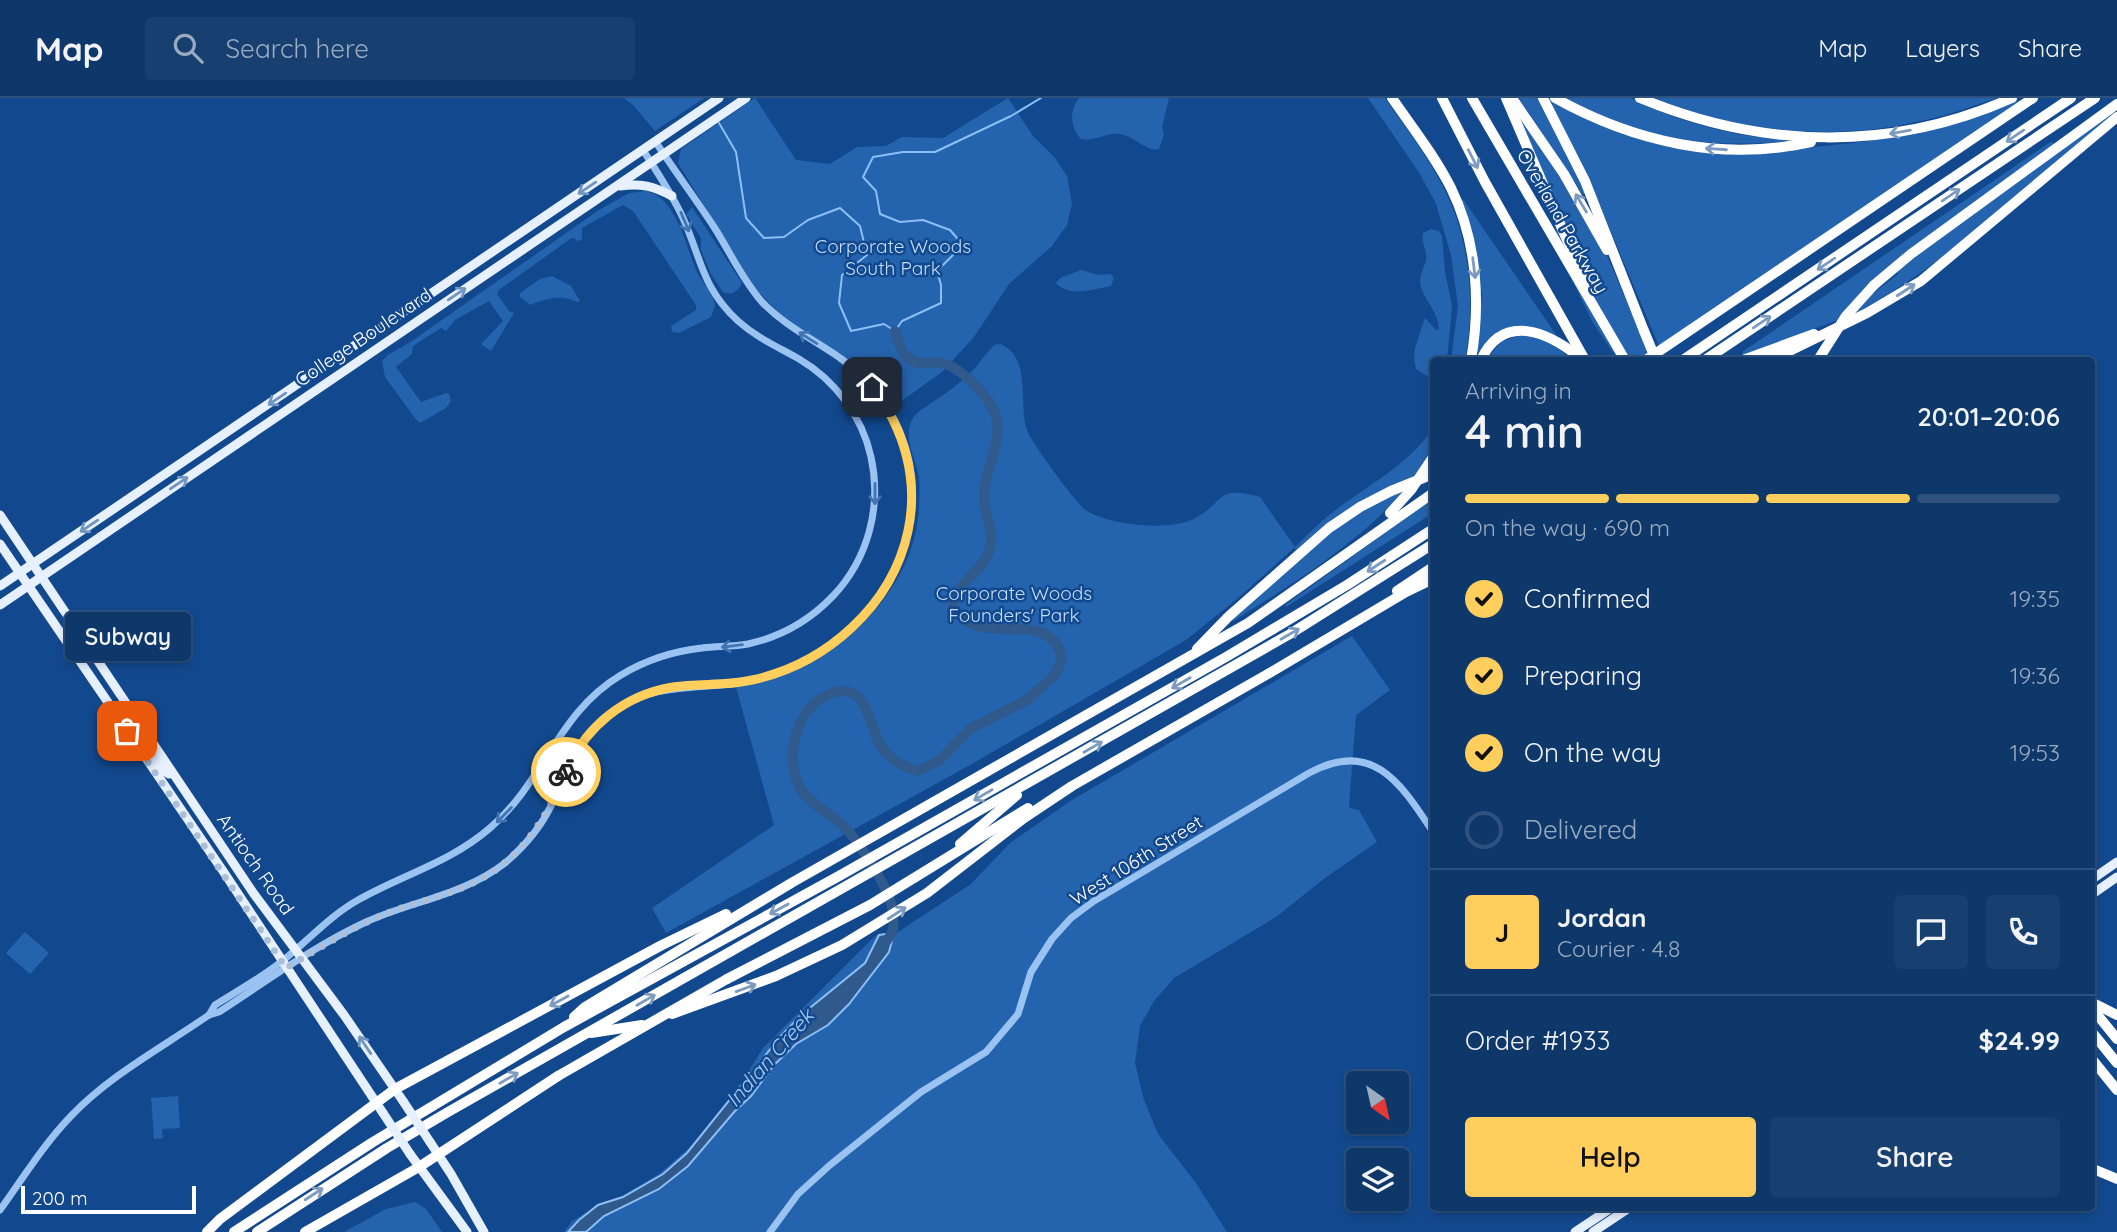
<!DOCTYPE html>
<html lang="en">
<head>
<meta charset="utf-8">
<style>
	body { margin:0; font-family:Quicksand,sans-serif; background:#173f70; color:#f1f3f6; height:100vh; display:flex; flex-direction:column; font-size:26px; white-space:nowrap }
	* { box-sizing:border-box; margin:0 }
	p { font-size:23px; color:#9bacc1 }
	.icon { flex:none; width:38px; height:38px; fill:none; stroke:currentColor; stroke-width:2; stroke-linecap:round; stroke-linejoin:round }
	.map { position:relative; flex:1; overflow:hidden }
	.panel { position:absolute; left:1430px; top:259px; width:665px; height:854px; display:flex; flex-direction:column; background:#0e376a; border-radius:7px; box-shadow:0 4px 10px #0003,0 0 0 2px #2e517e }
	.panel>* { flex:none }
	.needle { width:46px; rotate:146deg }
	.buttons { position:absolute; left:1346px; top:973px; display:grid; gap:14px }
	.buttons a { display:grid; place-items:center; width:63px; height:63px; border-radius:7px; background:#0e376a; box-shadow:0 4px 10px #0003,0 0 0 2px #2e517e; font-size:35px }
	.scale { position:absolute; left:21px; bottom:18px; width:175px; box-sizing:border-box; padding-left:7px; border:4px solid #fff; border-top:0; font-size:19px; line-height:24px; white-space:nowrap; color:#fff; -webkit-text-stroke:5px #12498e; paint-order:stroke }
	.pin { position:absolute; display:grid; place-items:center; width:60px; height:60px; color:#fff; margin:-30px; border-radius:14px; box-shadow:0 4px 10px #0006 }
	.courier { position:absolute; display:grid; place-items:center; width:70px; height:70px; margin:-35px; border:5px solid #ffce5c; border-radius:50%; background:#fff; color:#222; box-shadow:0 2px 9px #0007 }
	.bubble { position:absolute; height:49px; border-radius:7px; background:#0e376a; box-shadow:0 4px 10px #0003,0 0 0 2px #2e517e; font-size:23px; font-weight:600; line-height:49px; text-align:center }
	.summary em { font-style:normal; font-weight:600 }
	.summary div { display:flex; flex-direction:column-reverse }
	.summary { display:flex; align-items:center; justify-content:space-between; height:119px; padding:0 35px }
	h1 { font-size:46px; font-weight:600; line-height:52px }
	.bar { display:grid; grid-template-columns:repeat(4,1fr); gap:10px 7px; align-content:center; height:84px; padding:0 35px }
	.bar i { height:9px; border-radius:5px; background:#2e517e }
	.bar .on { background:#ffce5c }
	.bar p { grid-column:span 4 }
	.line { display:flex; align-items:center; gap:18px; padding:0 35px; border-top:2px solid #2e517e }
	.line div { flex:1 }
	.round { display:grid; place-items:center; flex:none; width:74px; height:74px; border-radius:7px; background:#173f70 }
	ol { padding:0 35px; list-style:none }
	li { display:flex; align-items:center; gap:21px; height:77px }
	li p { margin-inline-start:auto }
	li .icon { padding:7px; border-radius:50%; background:#ffce5c; color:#111; stroke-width:4 }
	li:last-child { color:#9bacc1 }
	li i { width:38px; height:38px; border:4px solid #2e517e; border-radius:50% }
	.cta { display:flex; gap:14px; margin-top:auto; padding:14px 35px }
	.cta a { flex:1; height:80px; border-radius:7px; background:#ffce5c; color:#111; font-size:28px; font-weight:600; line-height:80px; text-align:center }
	.cta a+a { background:#173f70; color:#f1f3f6 }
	header { display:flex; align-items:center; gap:42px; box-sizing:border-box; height:98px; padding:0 35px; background:#0e376a; border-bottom:2px solid #2e517e }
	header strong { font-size:33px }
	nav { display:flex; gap:38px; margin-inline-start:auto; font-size:24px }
	.search { width:490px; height:63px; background:#173f70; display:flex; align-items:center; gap:18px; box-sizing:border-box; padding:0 24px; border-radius:7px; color:#9bacc1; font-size:26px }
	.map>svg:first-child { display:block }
	.green { fill:#2463ad }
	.water { fill:#30598c; stroke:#8dbef5; stroke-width:2 }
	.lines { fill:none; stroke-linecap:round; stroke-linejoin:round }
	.stream { stroke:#8dbef5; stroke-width:2 }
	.river { stroke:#30598c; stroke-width:10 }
	.minor { stroke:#9bc3f2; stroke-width:7 }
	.major { stroke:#e6f0ff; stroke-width:9 }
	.highway { stroke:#fff; stroke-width:10 }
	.major-bridge { stroke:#e6f0ff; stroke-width:9 }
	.highway-bridge { stroke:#fff; stroke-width:10 }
	.oneway { stroke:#7d9bc1 }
	.oneway2 { stroke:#7194c1 }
	.oneway3 { stroke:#4274b1 }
	.done { stroke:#acbfd7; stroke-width:7; stroke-dasharray:0 12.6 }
	.route { stroke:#ffce5c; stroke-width:9 }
	.labels { text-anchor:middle; stroke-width:5; stroke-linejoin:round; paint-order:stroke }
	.street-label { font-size:19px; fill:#fff; stroke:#12498e }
	.park-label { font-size:19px; fill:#c2ddfd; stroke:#12498e }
	.water-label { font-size:21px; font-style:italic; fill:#a7cdf9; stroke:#12498e }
</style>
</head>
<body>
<header>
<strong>Map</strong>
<div class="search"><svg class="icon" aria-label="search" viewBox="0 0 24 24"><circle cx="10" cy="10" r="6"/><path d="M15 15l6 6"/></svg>Search here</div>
<nav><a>Map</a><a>Layers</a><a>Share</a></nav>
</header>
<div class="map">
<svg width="2117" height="1134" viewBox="0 0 2117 1134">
	<rect width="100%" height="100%" fill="#12498e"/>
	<g class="green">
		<path d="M624 0H704L655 33 634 8Z"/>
		<path d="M755 0 796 62 830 66 857 49 886 48 902 39 943 40 1008 0 1033 38 1055 60 1067 78 1072 106 1067 127 1052 148 1009 186 974 239 942 274 900 304H890L876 288 785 221 754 189 678 65 681 51Z"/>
		<path d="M1079 0H1169L1162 29 1164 37 1159 51C1147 54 1136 40 1124 37 1109 32 1097 44 1081 41 1070 29 1069 13 1079 0Z"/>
		<path d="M1368 0H1385C1404 28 1426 55 1441 85 1470 138 1476 204 1465 262H1451L1458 208 1451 157 1436 106 1420 76Z"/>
		<path d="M1519 0H1539L1576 72 1585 95 1583 97Z"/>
		<path d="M1549 0C1654 63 1726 59 1843 46 1905 39 1962 29 2018 1L2019 5 1659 248 1598 103Z"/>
		<path d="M1565 0H1631L1674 19 1707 29 1742 37 1784 41 1783 44C1700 50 1638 40 1565 0Z"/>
		<path d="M1655 0H1997C1973 8 1949 17 1925 22 1836 44 1740 35 1655 0Z"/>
		<path d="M2113 13 2114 15C2030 86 1950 165 1852 217L1865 202 1898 176 1897 172Z"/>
		<path d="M1521 15 1585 117 1609 162 1649 256 1639 262H1618L1593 225 1572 182 1519 17Z"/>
		<path d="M2052 43 2054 46 1886 171 1838 222 1744 257 1742 254Z"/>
		<path d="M646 93C678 101 685 148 697 174 702 184 711 193 714 203 716 208 713 213 711 219L679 235 672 234 671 228 696 212V207L633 113 623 107 582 130V141L577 143 574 140 570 141 499 192 497 196 509 213 514 215 491 253 481 246 503 223 489 203 455 222 446 233 441 230 413 248 412 256 396 269 421 304 446 295 449 296 451 303 446 310 420 325 415 320 385 279 382 263 389 256 409 245 599 112 629 95Z"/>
		<path d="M1463 101 1557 238 1554 240 1539 231 1515 229 1477 261 1482 196 1473 141 1462 102Z"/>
		<path d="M692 109 742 185C738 193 733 198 723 194L711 176 701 152V140L686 116Z"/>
		<path d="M1431 131 1439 133 1442 138 1445 174 1452 208 1447 262H1433V282L1416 271 1414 261 1415 250 1425 220 1436 232 1439 231C1438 214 1426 204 1421 189 1418 179 1424 171 1426 162 1428 153 1421 146 1423 135Z"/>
		<path d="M1081 172 1098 177 1110 176 1114 180 1111 188C1094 191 1069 200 1056 185L1060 180Z"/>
		<path d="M552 178 571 188 580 203 577 204C562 196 545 201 530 207L520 199V195L540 181Z"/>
		<path d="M1519 237C1541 239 1556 247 1572 262H1486L1501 244Z"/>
		<path d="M1000 246C1032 258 1018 306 1027 332 1030 343 1078 408 1087 413 1110 427 1167 433 1191 422 1228 405 1212 386 1260 399L1295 449C1304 440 1313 431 1322 423 1356 393 1411 368 1433 329V348L1415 377 1364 401 1326 426 1296 452 1294 450 1237 501 1186 542 970 667 666 835 652 810 774 727 736 589C823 578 912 503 919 412 919 401 920 389 919 379 916 363 905 343 910 327 912 318 919 313 927 308 943 297 960 286 973 272 981 264 986 255 994 247Z"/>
		<path d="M1404 393C1357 446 1293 486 1233 523L1231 521C1283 475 1337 417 1404 393Z"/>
		<path d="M1433 401V415L1286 509 1285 507Z"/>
		<path d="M1352 538 1390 592 1356 617 1349 710 1359 712 1377 744 1325 780 1276 819 1174 880 1154 903 1140 928 1135 965 1144 1002 1158 1036 1196 1085 1227 1134H564L572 1123 604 1104 622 1098 659 1076 689 1050 734 996 763 950 876 837 898 834 971 786 1010 745 1072 702Z"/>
		<path d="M25 834 49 855 30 876 6 855Z"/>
		<path d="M178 998 180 1030 162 1031 163 1040 154 1041 151 1000Z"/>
		<path d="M415 1104 426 1111 442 1134H344L386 1111Z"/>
	</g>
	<path class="water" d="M894 835 889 854 849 906 828 927 796 946 774 967 751 998 735 1013 688 1068 659 1091 604 1118 586 1134H568L579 1122 598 1107 623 1099 663 1076 687 1055 780 939 800 918 865 865 879 837Z"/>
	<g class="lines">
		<path class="stream" d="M719 25 736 54 746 120 764 140 784 139 808 122 840 110 860 128 867 157 842 177 839 205 851 233 884 226 895 233 902 223 941 205V187L937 173 963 147 950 132 923 122 900 124 880 116 876 93 863 79 873 59 903 54H935L1011 18 1041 0"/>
		<path class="river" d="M885 845C888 841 892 836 893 831 894 825 893 811 891 805 887 789 859 744 847 732 836 719 818 711 806 698 787 677 790 641 804 618 811 606 828 593 843 593 868 592 870 630 880 646 888 660 902 669 918 673L940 662 970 631 1027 602 1056 576 1062 559C1047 505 978 555 953 508 955 486 980 475 988 456 997 437 984 417 984 398 984 372 1003 345 996 319 993 307 981 293 972 284 966 278 954 269 946 266 931 261 918 271 906 258 900 252 898 241 895 233"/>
		<g class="minor">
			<path d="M209 917 215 907C237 893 261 880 281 864 308 843 328 819 358 802 402 777 451 764 490 730 545 683 557 615 621 577 646 562 674 553 702 550 717 548 732 549 748 546 780 539 810 522 833 498 868 461 882 409 871 359 862 318 835 282 799 261 778 249 757 240 738 223 702 190 701 160 683 120 672 96 657 74 643 52"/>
			<path d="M0 1112C23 1080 44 1046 71 1018 110 977 163 949 209 917L219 914C267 883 314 848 366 824 412 803 464 797 505 765 524 749 541 729 552 706 569 672 579 639 611 615 659 579 710 595 763 580 866 551 944 440 900 334 888 305 867 278 840 260 813 241 785 228 762 204 742 181 730 154 714 129 695 100 674 72 655 43"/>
			<path d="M770 1134 798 1096 830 1067 921 994 986 954 1018 916 1031 874 1052 841 1071 820 1094 803 1309 675C1373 640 1401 686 1433 734"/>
		</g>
		<g class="major">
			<path d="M620 88C641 85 653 88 672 98"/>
			<path d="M0 417 254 796 344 917 403 1003"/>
			<path d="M0 446 223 773 383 1015"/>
			<path d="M0 488 719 0"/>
			<path d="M0 507 746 0"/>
			<path d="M127 633 136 635 145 646 156 651"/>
			<path d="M145 658C158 659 159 672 169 676"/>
			<path d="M2091 782 2117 764"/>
			<path d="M2091 797 2117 779"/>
			<path d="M430 1044 451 1076 484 1134"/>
			<path d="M410 1056 467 1134"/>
			<path d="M1575 1134 1611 1110"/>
			<path d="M1593 1134 1629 1110"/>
		</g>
		<g class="highway">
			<path d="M1392 0C1412 29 1435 58 1451 90 1477 143 1481 205 1471 262"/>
			<path d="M1442 0 1485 84 1585 262"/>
			<path d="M1472 0 1625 262"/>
			<path d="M1506 0 1589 193"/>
			<path d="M1512 0 1564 76 1607 152"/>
			<path d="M1543 0 1585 83 1644 233"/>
			<path d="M1555 0C1634 44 1722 64 1811 44"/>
			<path d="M1640 0C1762 51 1891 54 2012 0"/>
			<path d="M1874 187 1911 156 2117 6"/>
			<path d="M1481 262C1503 214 1548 234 1579 259"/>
			<path d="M1646 262 2033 0"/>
			<path d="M1683 262 2071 0"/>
			<path d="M1705 262 2095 0"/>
			<path d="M1743 262 1814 236"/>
			<path d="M1771 262 1867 215 1921 183 2117 19"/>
			<path d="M1397 493 1433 469"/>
			<path d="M1197 551 1228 519 1329 430 1360 409 1391 393 1433 376"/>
			<path d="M960 746 1017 697"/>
			<path d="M727 881 870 807 1028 710"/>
			<path d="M2091 904 2117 917"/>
			<path d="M2091 909 2117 941"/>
			<path d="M672 916 776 878 842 847 927 795 1024 720 1072 688 1273 573 1406 494 1433 481"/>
			<path d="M574 919 585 909 793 784 1248 525 1433 395"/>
			<path d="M2091 933 2117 965"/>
			<path d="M591 935 642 927"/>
			<path d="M2091 960 2117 992"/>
			<path d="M2091 1070 2117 1081"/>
			<path d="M207 1134 220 1121 395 991 662 847 726 816"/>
			<path d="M234 1134 373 1044 564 929 839 778 1226 559 1347 487 1433 431"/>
			<path d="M257 1134 387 1050 448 1014 1290 536 1433 446"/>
			<path d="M305 1134 419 1069 558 978"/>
		</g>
		<g class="major-bridge">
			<path d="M403 1003 430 1044"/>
			<path d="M383 1015 410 1056"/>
		</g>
		<g class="highway-bridge">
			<path d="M1644 233 1656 262"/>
			<path d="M1818 262 1846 218 1874 187"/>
			<path d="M1390 415 1411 392 1433 359"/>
			<path d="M558 978 727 881"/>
		</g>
	</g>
	<defs><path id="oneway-shaft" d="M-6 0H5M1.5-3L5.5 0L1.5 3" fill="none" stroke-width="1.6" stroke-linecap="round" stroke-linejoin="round" transform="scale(1.75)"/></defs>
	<g class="oneway">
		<use href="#oneway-shaft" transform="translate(1900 34) rotate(170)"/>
		<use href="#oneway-shaft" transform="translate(2015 38) rotate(146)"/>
		<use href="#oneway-shaft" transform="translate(1716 51) rotate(-176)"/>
		<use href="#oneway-shaft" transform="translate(1473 61) rotate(63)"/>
		<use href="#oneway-shaft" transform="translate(1951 97) rotate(-34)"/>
		<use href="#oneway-shaft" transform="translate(1581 105) rotate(-121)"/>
		<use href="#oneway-shaft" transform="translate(1826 166) rotate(146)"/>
		<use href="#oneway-shaft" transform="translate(1474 170) rotate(83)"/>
		<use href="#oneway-shaft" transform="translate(1906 192) rotate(-33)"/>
		<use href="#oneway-shaft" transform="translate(1762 224) rotate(-34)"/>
		<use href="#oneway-shaft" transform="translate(1376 468) rotate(147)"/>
		<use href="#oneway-shaft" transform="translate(1290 536) rotate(-30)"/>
		<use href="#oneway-shaft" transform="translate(1181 585) rotate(150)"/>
		<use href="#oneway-shaft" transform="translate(1093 649) rotate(-30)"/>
		<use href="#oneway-shaft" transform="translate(983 697) rotate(150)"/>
		<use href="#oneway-shaft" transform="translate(779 811) rotate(151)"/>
		<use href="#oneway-shaft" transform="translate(897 815) rotate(-33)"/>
		<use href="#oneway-shaft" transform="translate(746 890) rotate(-20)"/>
		<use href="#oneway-shaft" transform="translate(646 902) rotate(-30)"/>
		<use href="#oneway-shaft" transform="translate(559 903) rotate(151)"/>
		<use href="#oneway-shaft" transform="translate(509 980) rotate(-30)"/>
		<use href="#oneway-shaft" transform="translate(314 1096) rotate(-33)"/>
	</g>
	<g class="oneway2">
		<use href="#oneway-shaft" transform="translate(587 90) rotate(146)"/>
		<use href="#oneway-shaft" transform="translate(457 196) rotate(-34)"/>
		<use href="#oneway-shaft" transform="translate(277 301) rotate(146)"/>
		<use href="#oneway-shaft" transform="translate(179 385) rotate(-34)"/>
		<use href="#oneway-shaft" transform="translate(89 428) rotate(146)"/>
		<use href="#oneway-shaft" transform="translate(365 947) rotate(-124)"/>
	</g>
	<g class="oneway3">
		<use href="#oneway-shaft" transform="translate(685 124) rotate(67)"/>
		<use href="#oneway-shaft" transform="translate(808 240) rotate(-148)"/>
		<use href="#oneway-shaft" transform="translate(875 396) rotate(90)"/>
		<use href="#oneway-shaft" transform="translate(732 548) rotate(173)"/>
		<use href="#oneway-shaft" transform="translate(504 717) rotate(135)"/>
	</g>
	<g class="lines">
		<path class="done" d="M127 633 286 870C318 851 350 830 385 816 408 807 433 801 456 792 516 770 542 729 566 674"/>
		<path class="route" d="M566 674C585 629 624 597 673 589 700 585 726 588 752 582 826 566 892 508 908 433 919 381 904 330 872 289"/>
	</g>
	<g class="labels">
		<g class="street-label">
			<text transform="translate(1563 123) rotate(60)" y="7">Overland Parkway</text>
			<text transform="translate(363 239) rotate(-34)" y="7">College Boulevard</text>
			<text transform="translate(1136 762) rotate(-32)" y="7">West 106th Street</text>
			<text transform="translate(256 766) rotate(55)" y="7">Antioch Road</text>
		</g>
		<g class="park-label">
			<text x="893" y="155">Corporate Woods<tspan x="893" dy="22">South Park</tspan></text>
			<text x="1014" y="502">Corporate Woods<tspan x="1014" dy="22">Founders' Park</tspan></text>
		</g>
		<g class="water-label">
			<text transform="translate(770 960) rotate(-49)" y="7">Indian Creek</text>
		</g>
	</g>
</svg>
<div class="buttons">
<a><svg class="needle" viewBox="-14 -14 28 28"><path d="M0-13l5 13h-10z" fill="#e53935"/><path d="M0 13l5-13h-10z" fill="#9bacc1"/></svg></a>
<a><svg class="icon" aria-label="layers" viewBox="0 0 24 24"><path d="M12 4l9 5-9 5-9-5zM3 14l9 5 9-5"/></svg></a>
</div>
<div class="scale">200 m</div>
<div class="pin" style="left:127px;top:633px;background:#ea580c"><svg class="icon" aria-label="bag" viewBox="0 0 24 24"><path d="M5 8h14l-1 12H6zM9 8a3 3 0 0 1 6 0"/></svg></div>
<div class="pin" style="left:872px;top:289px;background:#1f2937"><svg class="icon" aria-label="home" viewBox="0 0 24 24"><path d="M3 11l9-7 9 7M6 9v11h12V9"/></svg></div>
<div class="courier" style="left:566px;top:674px"><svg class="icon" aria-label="bike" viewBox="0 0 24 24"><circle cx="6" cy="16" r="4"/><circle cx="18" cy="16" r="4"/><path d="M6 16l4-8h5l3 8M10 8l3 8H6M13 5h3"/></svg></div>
<div class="bubble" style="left:65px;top:514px;width:126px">Subway</div>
<section class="panel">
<div class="summary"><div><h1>4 min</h1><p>Arriving in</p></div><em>20:01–20:06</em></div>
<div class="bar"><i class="on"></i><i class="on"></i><i class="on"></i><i></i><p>On the way · 690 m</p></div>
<ol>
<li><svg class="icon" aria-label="check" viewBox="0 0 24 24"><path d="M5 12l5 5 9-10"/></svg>Confirmed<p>19:35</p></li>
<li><svg class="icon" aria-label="check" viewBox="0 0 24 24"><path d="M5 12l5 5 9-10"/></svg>Preparing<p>19:36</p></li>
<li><svg class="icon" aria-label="check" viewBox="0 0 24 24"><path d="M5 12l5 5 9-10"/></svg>On the way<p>19:53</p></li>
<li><i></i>Delivered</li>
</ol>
<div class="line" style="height:126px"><b class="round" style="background:#ffce5c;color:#111">J</b><div><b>Jordan</b><p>Courier · 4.8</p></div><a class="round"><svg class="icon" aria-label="chat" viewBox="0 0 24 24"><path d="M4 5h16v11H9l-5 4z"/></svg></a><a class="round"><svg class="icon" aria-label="phone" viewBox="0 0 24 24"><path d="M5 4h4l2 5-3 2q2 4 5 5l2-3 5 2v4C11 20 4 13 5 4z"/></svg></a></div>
<div class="line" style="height:91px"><div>Order #1933</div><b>$24.99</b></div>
<div class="cta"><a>Help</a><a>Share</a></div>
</section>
</div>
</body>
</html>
